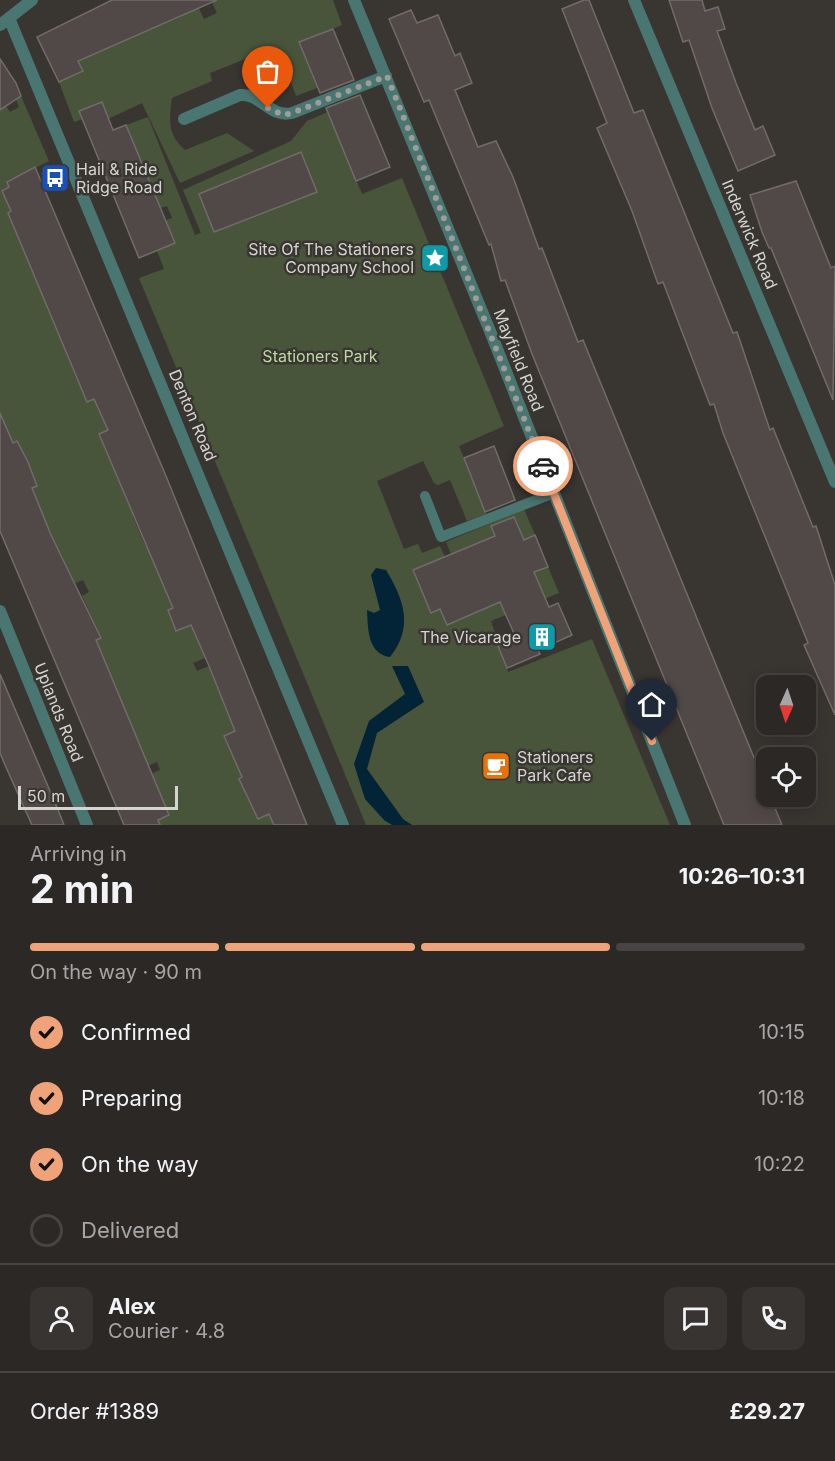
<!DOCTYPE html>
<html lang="en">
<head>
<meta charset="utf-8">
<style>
	body { margin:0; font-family:Inter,sans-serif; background:#373432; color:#f1f3f6; height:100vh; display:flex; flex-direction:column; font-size:22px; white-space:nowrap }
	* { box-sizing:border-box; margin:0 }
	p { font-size:20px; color:#a6a6a7 }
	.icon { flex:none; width:33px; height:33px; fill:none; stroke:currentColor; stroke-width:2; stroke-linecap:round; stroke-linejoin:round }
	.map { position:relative; height:825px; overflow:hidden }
	.sheet { display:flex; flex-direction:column; background:#2b2826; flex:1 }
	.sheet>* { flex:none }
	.needle { width:39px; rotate:183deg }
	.fabs { position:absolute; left:756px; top:675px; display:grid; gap:12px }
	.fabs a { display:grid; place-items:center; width:60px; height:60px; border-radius:12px; background:#2b2826; box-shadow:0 3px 15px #0003,0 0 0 2px #474443; font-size:30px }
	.scale { position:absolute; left:18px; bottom:15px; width:160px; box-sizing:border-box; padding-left:6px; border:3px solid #d5d4d1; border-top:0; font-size:16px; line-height:21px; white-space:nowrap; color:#d5d4d1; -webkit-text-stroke:4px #393632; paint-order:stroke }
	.pin { position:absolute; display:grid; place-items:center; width:51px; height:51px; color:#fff; margin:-62px -26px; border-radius:50% 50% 50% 0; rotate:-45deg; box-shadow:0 0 6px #0007 }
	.pin .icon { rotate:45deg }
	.courier { position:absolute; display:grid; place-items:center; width:60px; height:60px; margin:-30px; border:4px solid #f0a278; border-radius:50%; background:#fff; color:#222; box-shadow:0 2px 8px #0007 }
	.head em { font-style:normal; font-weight:700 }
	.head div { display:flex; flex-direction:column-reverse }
	.head { display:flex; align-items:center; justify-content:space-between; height:102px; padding:0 30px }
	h1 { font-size:39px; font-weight:700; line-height:45px }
	.bar { display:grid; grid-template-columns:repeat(4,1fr); gap:9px 6px; align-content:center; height:72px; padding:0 30px }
	.bar i { height:8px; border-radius:4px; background:#474443 }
	.bar .active { background:#f0a278 }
	.bar p { grid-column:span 4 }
	.line { display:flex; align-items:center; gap:15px; padding:0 30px; border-top:2px solid #474443 }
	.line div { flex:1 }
	.round { display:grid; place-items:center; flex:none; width:63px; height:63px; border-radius:12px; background:#373432 }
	ol { padding:0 30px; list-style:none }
	li { display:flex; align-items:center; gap:18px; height:66px }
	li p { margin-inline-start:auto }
	li .icon { padding:6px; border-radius:50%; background:#f0a278; color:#111; stroke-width:4 }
	li:last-child { color:#a6a6a7 }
	li i { width:33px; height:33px; border:3px solid #474443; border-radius:50% }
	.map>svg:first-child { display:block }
	.green { fill:#49553b }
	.water { fill:#032336 }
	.building { fill:#504948; stroke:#716b69; stroke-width:1.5 }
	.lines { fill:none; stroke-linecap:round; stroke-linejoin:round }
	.lane { stroke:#4a7672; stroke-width:10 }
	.street { stroke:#4a7672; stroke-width:12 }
	.done { stroke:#9e9d99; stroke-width:6; stroke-dasharray:0 10.8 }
	.route { stroke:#f0a278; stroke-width:8 }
	.labels { text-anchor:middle; stroke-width:5; stroke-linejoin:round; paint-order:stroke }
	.poi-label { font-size:16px; fill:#d5d4d1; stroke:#393632; text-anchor:start }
	.street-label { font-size:16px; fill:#d5d4d1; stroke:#393632 }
	.park-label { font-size:16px; fill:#bed9a0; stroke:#393632 }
</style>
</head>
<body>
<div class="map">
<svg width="835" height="825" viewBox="0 0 835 825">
	<rect width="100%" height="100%" fill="#393632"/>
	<g class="green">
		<path d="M211 0H333L342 25 299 42 317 88 296 96 288 74 280 76 268 50 210 73 212 81 172 98C169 120 167 134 185 150L227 133 254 151 180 183 142 103 108 119 101 102 80 111 83 119 74 122 59 82 83 71 78 60 181 17 179 12 197 4 204 19 217 13Z"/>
		<path d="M21 96 49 161 7 182 9 187 2 191 11 211 8 213 31 240 21 246 26 255 35 251 30 267 34 276 49 283 39 287 42 296 53 292 57 303 47 308 60 338 74 346 65 351 77 380 92 388 83 392 87 401 96 398 108 430 99 434 112 463 127 471 116 476 120 484 130 480 135 492 125 497 129 506 139 501 144 512 133 517 146 547 152 544 157 555 152 558 183 604 168 610 176 631 191 625 205 658 193 663 197 671 209 666 238 730 224 736 232 756 247 762 237 767 242 777 239 779 248 799 259 794 274 825H160L158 820 169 814 166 806 154 811 140 778 160 770 157 762 138 770 86 644 101 637 82 596 89 592 83 580 73 584 61 553 48 558 54 541 51 535 41 539C47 512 38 511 20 493L37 486 17 441 13 443 0 413V111L6 106 10 112 19 107 16 99Z"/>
		<path d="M328 112 362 194 402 178 504 426 459 446 486 514 467 521 450 480 438 485 434 483 423 461 377 481 404 549 418 544 422 553 440 546 445 557 413 571 431 613 440 609 447 625 539 586 534 572 548 567 559 593 491 621 508 672 592 639 670 825H366L139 278 164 269 157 251 175 243 166 220 172 218 167 206 160 208 126 125 148 117 195 235 201 233 183 190 291 141 307 121Z"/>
		<path d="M524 509 535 535 524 540 518 526 451 554 446 542Z"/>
	</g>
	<g class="water">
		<path d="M376 568 386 570C404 600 414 627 390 657 367 654 368 627 367 610L374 613 380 610 371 575Z"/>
		<path d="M392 666H408L424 702 377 733 367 769 403 819 412 825H392L384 820 365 799 354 764 369 721 405 694Z"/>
	</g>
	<g class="building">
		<path d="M112 0H217L78 61 83 71 59 82 37 37Z"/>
		<path d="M584 0H589L634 113 643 110 733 333 737 332 770 430 773 428 813 527 816 526 835 585V715L804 645 808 643 723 433 714 404 710 405 663 282 658 284 632 211 597 128 607 123 562 9Z"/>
		<path d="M669 0H702L705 11 718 7 725 29 717 31 736 83 755 130 763 126 775 155 738 171 712 108 689 40 683 42Z"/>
		<path d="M411 10 417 23 438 15 455 56 460 53 472 83 455 90 478 147 496 141 513 177 539 249 542 248 578 342 583 340 766 787V796H770L782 825H724L532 354 505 280 501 281 491 244 489 245 429 100 424 102 389 19Z"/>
		<path d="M333 29 354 80 320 93 299 42Z"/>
		<path d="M0 59 16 83 21 96 0 110Z"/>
		<path d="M360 95 390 167 356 181 326 108Z"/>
		<path d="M102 102 113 130 126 125 175 243 139 258 79 111Z"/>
		<path d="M301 152 317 192 214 232 199 194Z"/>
		<path d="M35 167 166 476 307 825H274L269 814 258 819 239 779 242 777 224 736 235 731 209 666 191 625 176 631 168 610 173 608 99 434 108 430 94 399 87 402 8 213 11 211 2 191 9 187 7 182Z"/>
		<path d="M796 181 831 268 835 266 833 400 771 248H769L762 232 750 195Z"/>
		<path d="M0 413 13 443 17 441 28 462 37 486 32 488 51 535 101 638 96 640 169 815 158 820 160 825H124L0 531Z"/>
		<path d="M494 446 515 500 485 512 464 458Z"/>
		<path d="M514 517 524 540 535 535 548 567 534 572 549 607 558 603 572 635 538 650 540 654 507 668 498 646 516 638 500 602 447 625 440 609 431 613 413 570 495 536 491 526Z"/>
		<path d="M0 674 59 812 64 825H32L5 765 0 753Z"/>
	</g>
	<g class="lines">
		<path class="lane" d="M425 496 441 537 554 493"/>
		<g class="street">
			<path d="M354 0 492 336 685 825"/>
			<path d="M634 0 835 482"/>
			<path d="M9 18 343 825"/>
			<path d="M0 25 32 0"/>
			<path d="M184 119 240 95C261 93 269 118 292 113L386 76"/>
			<path d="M0 611 87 825"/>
		</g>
	</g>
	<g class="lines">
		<path class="done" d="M268 108 283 115 292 113 387 76 543 466"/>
		<path class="route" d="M543 466 652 741"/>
	</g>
	<defs>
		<g id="bus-square" transform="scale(1.5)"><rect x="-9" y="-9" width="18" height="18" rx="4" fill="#1a4fb4" stroke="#393632"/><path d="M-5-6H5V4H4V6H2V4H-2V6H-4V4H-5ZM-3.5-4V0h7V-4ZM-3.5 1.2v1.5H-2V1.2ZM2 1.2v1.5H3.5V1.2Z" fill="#fff"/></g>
		<g id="sight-square" transform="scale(1.5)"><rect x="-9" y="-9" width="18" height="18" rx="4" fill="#0f9aa8" stroke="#393632"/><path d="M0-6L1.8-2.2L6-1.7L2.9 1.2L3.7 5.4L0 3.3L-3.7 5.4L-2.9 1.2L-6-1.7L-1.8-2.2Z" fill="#fff"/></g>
		<g id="building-square" transform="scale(1.5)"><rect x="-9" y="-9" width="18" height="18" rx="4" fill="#0f9aa8" stroke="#393632"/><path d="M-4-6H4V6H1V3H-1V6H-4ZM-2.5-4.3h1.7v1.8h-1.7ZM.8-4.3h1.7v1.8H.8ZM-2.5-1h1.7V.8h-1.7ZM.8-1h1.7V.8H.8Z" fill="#fff"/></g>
		<g id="cafe-square" transform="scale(1.5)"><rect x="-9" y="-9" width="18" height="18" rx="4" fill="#e8710a" stroke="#393632"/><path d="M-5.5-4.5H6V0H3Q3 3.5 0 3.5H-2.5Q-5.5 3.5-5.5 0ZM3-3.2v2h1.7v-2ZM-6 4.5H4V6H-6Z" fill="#fff"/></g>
	</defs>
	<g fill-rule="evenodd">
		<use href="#bus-square" x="55" y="178"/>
		<use href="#sight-square" x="435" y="258"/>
		<use href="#building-square" x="542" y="637"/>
		<use href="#cafe-square" x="496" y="766"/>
	</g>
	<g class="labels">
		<g class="poi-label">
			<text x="76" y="175">Hail &amp; Ride<tspan x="76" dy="18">Ridge Road</tspan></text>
			<text x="414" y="255" text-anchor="end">Site Of The Stationers<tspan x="414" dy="18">Company School</tspan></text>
			<text x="521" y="643" text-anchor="end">The Vicarage</text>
			<text x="517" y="763">Stationers<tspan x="517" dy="18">Park Cafe</tspan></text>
		</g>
		<g class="street-label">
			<text transform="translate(750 234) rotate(67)" y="6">Inderwick Road</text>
			<text transform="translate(519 360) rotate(68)" y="6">Mayfield Road</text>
			<text transform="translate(193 415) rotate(67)" y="6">Denton Road</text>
			<text transform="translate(59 712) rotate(68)" y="6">Uplands Road</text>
		</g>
		<g class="park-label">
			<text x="320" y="362">Stationers Park</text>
		</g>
	</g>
</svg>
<div class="fabs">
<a><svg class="needle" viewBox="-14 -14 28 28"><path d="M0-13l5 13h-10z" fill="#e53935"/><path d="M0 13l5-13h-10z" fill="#a6a6a7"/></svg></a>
<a><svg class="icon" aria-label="locate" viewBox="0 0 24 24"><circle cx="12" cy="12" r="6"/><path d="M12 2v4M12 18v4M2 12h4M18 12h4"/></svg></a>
</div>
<div class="scale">50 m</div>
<div class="pin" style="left:268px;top:108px;background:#ea580c"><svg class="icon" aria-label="bag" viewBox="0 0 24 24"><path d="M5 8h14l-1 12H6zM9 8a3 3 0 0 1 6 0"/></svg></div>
<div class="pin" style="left:652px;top:741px;background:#1f2937"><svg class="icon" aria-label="home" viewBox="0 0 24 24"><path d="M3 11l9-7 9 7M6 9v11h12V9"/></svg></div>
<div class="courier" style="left:543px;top:466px"><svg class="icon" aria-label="car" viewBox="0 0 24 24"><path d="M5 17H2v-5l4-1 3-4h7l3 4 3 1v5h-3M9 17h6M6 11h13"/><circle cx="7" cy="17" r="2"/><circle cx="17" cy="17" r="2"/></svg></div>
</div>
<section class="sheet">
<div class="head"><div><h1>2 min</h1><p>Arriving in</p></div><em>10:26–10:31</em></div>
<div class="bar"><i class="active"></i><i class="active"></i><i class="active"></i><i></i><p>On the way · 90 m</p></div>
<ol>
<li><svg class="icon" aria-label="check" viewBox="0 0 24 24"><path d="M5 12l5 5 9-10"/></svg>Confirmed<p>10:15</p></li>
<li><svg class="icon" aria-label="check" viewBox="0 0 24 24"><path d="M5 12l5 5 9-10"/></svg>Preparing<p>10:18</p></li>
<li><svg class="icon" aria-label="check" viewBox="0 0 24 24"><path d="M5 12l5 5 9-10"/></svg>On the way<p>10:22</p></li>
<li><i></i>Delivered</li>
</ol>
<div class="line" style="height:108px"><a class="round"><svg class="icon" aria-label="person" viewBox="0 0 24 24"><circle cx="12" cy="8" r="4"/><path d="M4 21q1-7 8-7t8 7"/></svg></a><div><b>Alex</b><p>Courier · 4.8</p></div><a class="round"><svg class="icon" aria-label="chat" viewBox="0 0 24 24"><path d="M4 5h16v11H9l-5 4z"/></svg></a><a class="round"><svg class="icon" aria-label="phone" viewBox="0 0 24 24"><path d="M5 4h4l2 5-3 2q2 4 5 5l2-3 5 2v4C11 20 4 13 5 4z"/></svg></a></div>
<div class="line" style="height:78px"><div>Order #1389</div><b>£29.27</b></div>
</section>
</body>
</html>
